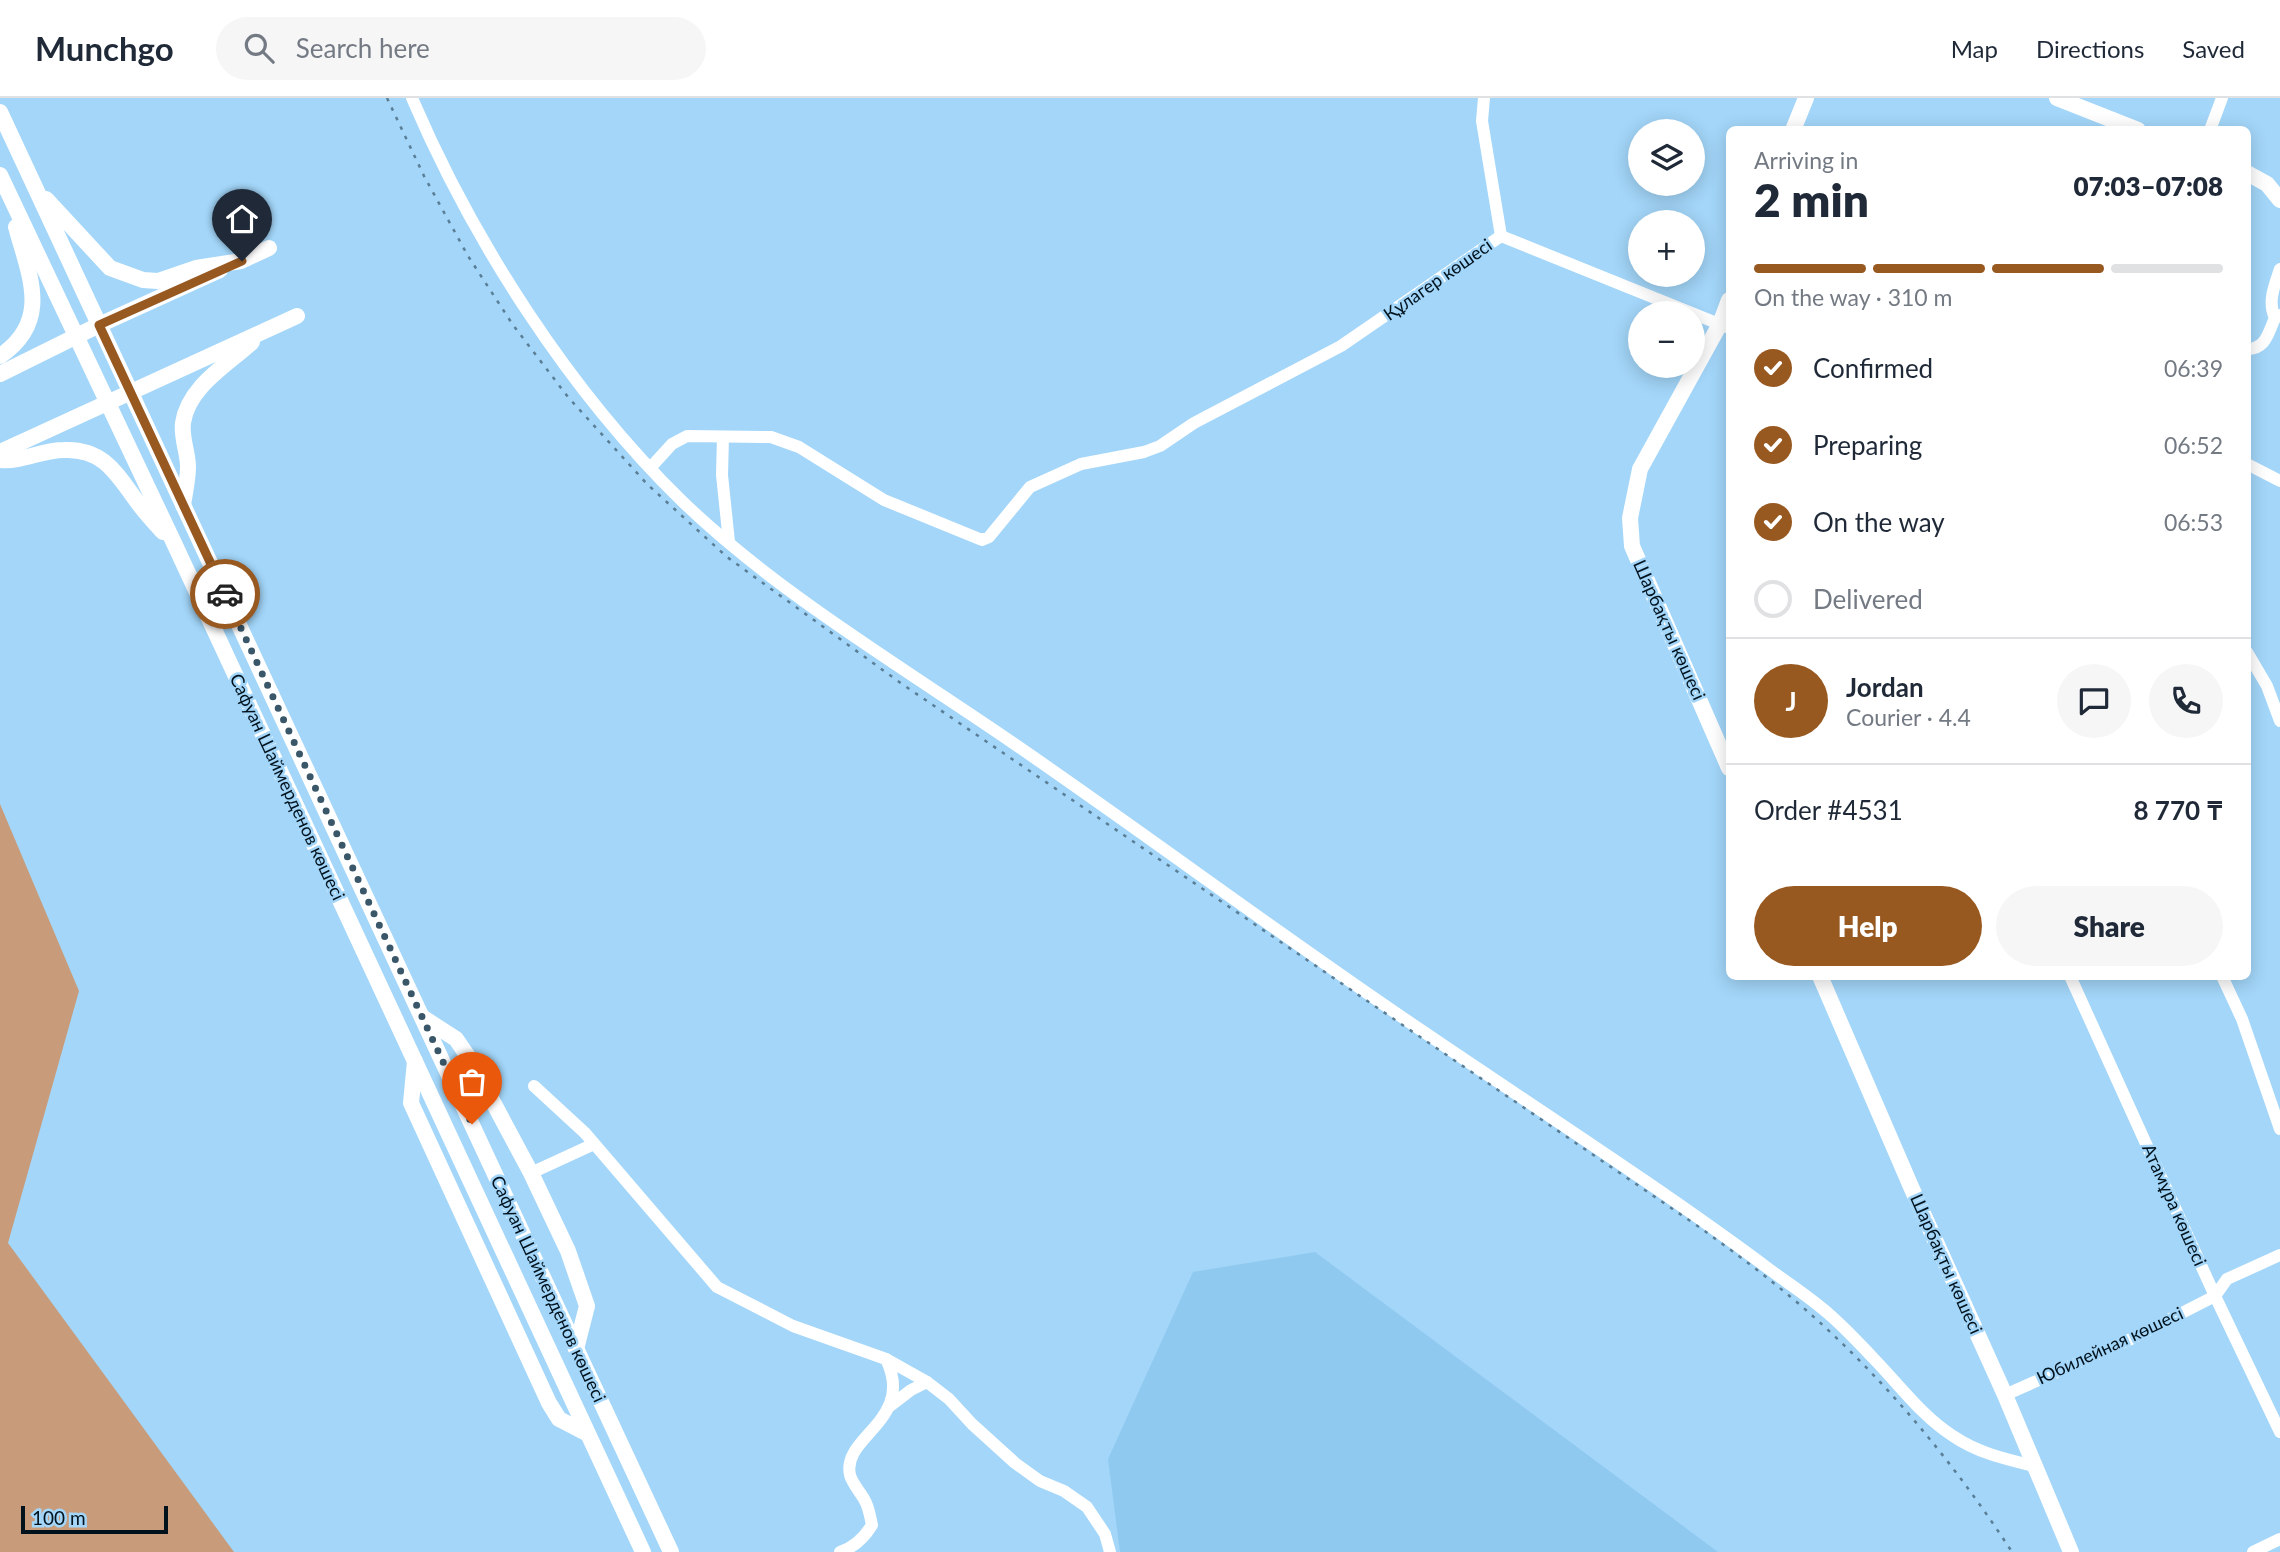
<!DOCTYPE html>
<html lang="en">
<head>
<meta charset="utf-8">
<style>
	body { margin:0; font-family:Lato,sans-serif; background:#f6f6f7; color:#1f2937; height:100vh; display:flex; flex-direction:column; font-size:26px; white-space:nowrap }
	* { box-sizing:border-box; margin:0 }
	p { font-size:23px; color:#747a83 }
	.icon { flex:none; width:38px; height:38px; fill:none; stroke:currentColor; stroke-width:2; stroke-linecap:round; stroke-linejoin:round }
	.map { position:relative; flex:1; overflow:hidden }
	.details { position:absolute; left:1726px; top:28px; width:525px; height:854px; display:flex; flex-direction:column; background:#fff; border-radius:10px; box-shadow:0 4px 18px #0003 }
	.details>* { flex:none }
	.buttons { position:absolute; left:1628px; top:21px; display:grid; gap:14px }
	.buttons a { display:grid; place-items:center; width:77px; height:77px; border-radius:50%; background:#fff; box-shadow:0 4px 18px #0003; font-size:35px }
	.scale { position:absolute; left:21px; bottom:18px; width:147px; box-sizing:border-box; padding-left:7px; border:4px solid #01121d; border-top:0; font-size:19px; line-height:24px; white-space:nowrap; color:#01121d; -webkit-text-stroke:5px #a3d6f9; paint-order:stroke }
	.pin { position:absolute; display:grid; place-items:center; width:60px; height:60px; color:#fff; margin:-72px -30px; border-radius:50% 50% 50% 0; rotate:-45deg; box-shadow:0 0 7px #0007 }
	.pin .icon { rotate:45deg }
	.courier { position:absolute; display:grid; place-items:center; width:70px; height:70px; margin:-35px; border:5px solid #985921; border-radius:50%; background:#fff; color:#222; box-shadow:0 2px 9px #0007 }
	.overview em { font-style:normal; font-weight:800 }
	.overview div { display:flex; flex-direction:column-reverse }
	.overview { display:flex; align-items:center; justify-content:space-between; height:119px; padding:0 28px }
	h1 { font-size:46px; font-weight:800; line-height:52px }
	.bar { display:grid; grid-template-columns:repeat(4,1fr); gap:10px 7px; align-content:center; height:84px; padding:0 28px }
	.bar i { height:9px; border-radius:5px; background:#e0e1e3 }
	.bar .active { background:#985921 }
	.bar p { grid-column:span 4 }
	.line { display:flex; align-items:center; gap:18px; padding:0 28px; border-top:2px solid #e0e1e3 }
	.line div { flex:1 }
	.round { display:grid; place-items:center; flex:none; width:74px; height:74px; border-radius:37px; background:#f6f6f7 }
	ol { padding:0 28px; list-style:none }
	li { display:flex; align-items:center; gap:21px; height:77px }
	li p { margin-inline-start:auto }
	li .icon { padding:7px; border-radius:50%; background:#985921; color:#fff; stroke-width:4 }
	li:last-child { color:#747a83 }
	li i { width:38px; height:38px; border:4px solid #e0e1e3; border-radius:50% }
	.action { display:flex; gap:14px; margin-top:auto; padding:14px 28px }
	.action a { flex:1; height:80px; border-radius:42px; background:#985921; color:#fff; font-size:28px; font-weight:800; line-height:80px; text-align:center }
	.action a+a { background:#f6f6f7; color:#1f2937 }
	header { display:flex; align-items:center; gap:42px; box-sizing:border-box; height:98px; padding:0 35px; background:#fff; border-bottom:2px solid #e0e1e3 }
	header strong { font-size:33px }
	nav { display:flex; gap:38px; margin-inline-start:auto; font-size:24px }
	.search { width:490px; height:63px; background:#f6f6f7; display:flex; align-items:center; gap:18px; box-sizing:border-box; padding:0 24px; border-radius:38px; color:#747a83; font-size:26px }
	.map>svg:first-child { display:block }
	.built { fill:#90c9f0 }
	.green { fill:#c89c7a }
	.lines { fill:none; stroke-linecap:round; stroke-linejoin:round }
	.street { stroke:#fff; stroke-width:12 }
	.secondary { stroke:#fff; stroke-width:16 }
	.rail { stroke:#5a7e96; stroke-width:2.5; stroke-dasharray:3.5 7; stroke-linecap:butt }
	.done { stroke:#3a576a; stroke-width:7; stroke-dasharray:0 12.6 }
	.route { stroke:#985921; stroke-width:9 }
	.labels { text-anchor:middle; stroke-width:5; stroke-linejoin:round; paint-order:stroke }
	.street-label { font-size:18px; fill:#01121d; stroke:#a3d6f9 }
</style>
</head>
<body>
<header>
<strong>Munchgo</strong>
<div class="search"><svg class="icon" aria-label="search" viewBox="0 0 24 24"><circle cx="10" cy="10" r="6"/><path d="M15 15l6 6"/></svg>Search here</div>
<nav><a>Map</a><a>Directions</a><a>Saved</a></nav>
</header>
<div class="map">
<svg width="2280" height="1454" viewBox="0 0 2280 1454">
	<rect width="100%" height="100%" fill="#a3d6f9"/>
	<path class="built" d="M1315 1154 1718 1454H1120L1108 1361 1193 1174Z"/>
	<path class="green" d="M0 706 79 893 8 1145 234 1454H0Z"/>
	<g class="lines">
		<g class="street">
			<path d="M412 0C473 143 570 294 682 403 777 495 904 570 1013 645 1150 739 1283 839 1421 932 1537 1011 1656 1087 1769 1171 1789 1186 1811 1200 1830 1217 1846 1231 1861 1247 1876 1263 1900 1288 1923 1319 1953 1338 1978 1355 2005 1361 2034 1368"/>
			<path d="M1484 0 1482 23 1501 138"/>
			<path d="M2210 32 2222 0"/>
			<path d="M2275 220C2267 204 2275 186 2280 171"/>
			<path d="M2247 251C2266 251 2268 235 2275 220L2280 217"/>
			<path d="M723 339 722 377 729 444"/>
			<path d="M2247 366 2280 383"/>
			<path d="M651 369 672 346 687 338 771 339 799 349 884 402 982 442 989 439 1030 389 1081 366 1144 354 1160 348 1194 325 1341 248 1501 138 1729 230"/>
			<path d="M2247 554 2267 588 2280 623"/>
			<path d="M2070 878 2215 1198 2280 1334"/>
			<path d="M2222 878 2242 921 2280 1031"/>
			<path d="M534 988 585 1035 717 1189 793 1228 886 1261 927 1284 949 1301 972 1326 1015 1365 1040 1383 1064 1393 1087 1409 1105 1436 1110 1454"/>
			<path d="M531 1075 594 1046"/>
			<path d="M2005 1297 2133 1240 2215 1198 2227 1181 2280 1157"/>
			<path d="M890 1308 911 1292 927 1284"/>
			<path d="M840 1454C855 1449 864 1440 872 1427 870 1418 869 1409 864 1401 860 1394 852 1385 850 1377 841 1338 916 1323 886 1261"/>
			<path d="M2253 1454 2280 1441"/>
		</g>
		<g class="secondary">
			<path d="M2057 0 2138 32"/>
			<path d="M0 14 671 1454"/>
			<path d="M1793 32 1806 0"/>
			<path d="M2247 75 2267 86 2280 102"/>
			<path d="M0 77 174 445 643 1454"/>
			<path d="M46 101 110 170 143 182 158 183 196 170 241 163 269 150"/>
			<path d="M1729 202 1720 226 1640 371 1630 420 1632 448 1729 670"/>
			<path d="M0 258C52 223 29 177 16 129"/>
			<path d="M0 276 99 227 220 172"/>
			<path d="M0 354 297 218"/>
			<path d="M0 362C22 364 42 352 64 352 107 350 119 381 142 410 148 418 156 426 163 434"/>
			<path d="M183 407C185 394 188 381 188 369 188 354 181 340 183 325 188 289 227 267 252 244"/>
			<path d="M1820 878 1912 1091 2005 1297 2071 1454"/>
			<path d="M422 919 456 941 471 963 531 1075 568 1153 587 1208 576 1251"/>
			<path d="M415 963 411 1005 549 1305 559 1321 586 1335"/>
		</g>
		<path class="rail" d="M387 0 424 78 468 158 513 227 568 299 647 386 727 459 902 586 1702 1131C1725 1148 1749 1165 1771 1183 1865 1257 1947 1354 2012 1454"/>
	</g>
	<g class="lines">
		<path class="done" d="M225 496 472 1026"/>
		<path class="route" d="M225 496 99 227 242 163"/>
	</g>
	<g class="labels">
		<g class="street-label">
			<text transform="translate(1438 182) rotate(-35)" y="6">Құлагер көшесі</text>
			<text transform="translate(1669 532) rotate(66)" y="6">Шарбақты көшесі</text>
			<text transform="translate(287 689) rotate(65)" y="6">Сафуан Шаймерденов көшесі</text>
			<text transform="translate(2174 1107) rotate(66)" y="6">Атамұра көшесі</text>
			<text transform="translate(1946 1166) rotate(66)" y="6">Шарбақты көшесі</text>
			<text transform="translate(548 1191) rotate(65)" y="6">Сафуан Шаймерденов көшесі</text>
			<text transform="translate(2110 1248) rotate(-25)" y="6">Юбилейная көшесі</text>
		</g>
	</g>
</svg>
<div class="buttons">
<a><svg class="icon" aria-label="layers" viewBox="0 0 24 24"><path d="M12 4l9 5-9 5-9-5zM3 14l9 5 9-5"/></svg></a>
<a>+</a>
<a>−</a>
</div>
<div class="scale">100 m</div>
<div class="pin" style="left:472px;top:1026px;background:#ea580c"><svg class="icon" aria-label="bag" viewBox="0 0 24 24"><path d="M5 8h14l-1 12H6zM9 8a3 3 0 0 1 6 0"/></svg></div>
<div class="pin" style="left:242px;top:163px;background:#1f2937"><svg class="icon" aria-label="home" viewBox="0 0 24 24"><path d="M3 11l9-7 9 7M6 9v11h12V9"/></svg></div>
<div class="courier" style="left:225px;top:496px"><svg class="icon" aria-label="car" viewBox="0 0 24 24"><path d="M5 17H2v-5l4-1 3-4h7l3 4 3 1v5h-3M9 17h6M6 11h13"/><circle cx="7" cy="17" r="2"/><circle cx="17" cy="17" r="2"/></svg></div>
<section class="details">
<div class="overview"><div><h1>2 min</h1><p>Arriving in</p></div><em>07:03–07:08</em></div>
<div class="bar"><i class="active"></i><i class="active"></i><i class="active"></i><i></i><p>On the way · 310 m</p></div>
<ol>
<li><svg class="icon" aria-label="check" viewBox="0 0 24 24"><path d="M5 12l5 5 9-10"/></svg>Confirmed<p>06:39</p></li>
<li><svg class="icon" aria-label="check" viewBox="0 0 24 24"><path d="M5 12l5 5 9-10"/></svg>Preparing<p>06:52</p></li>
<li><svg class="icon" aria-label="check" viewBox="0 0 24 24"><path d="M5 12l5 5 9-10"/></svg>On the way<p>06:53</p></li>
<li><i></i>Delivered</li>
</ol>
<div class="line" style="height:126px"><b class="round" style="background:#985921;color:#fff">J</b><div><b>Jordan</b><p>Courier · 4.4</p></div><a class="round"><svg class="icon" aria-label="chat" viewBox="0 0 24 24"><path d="M4 5h16v11H9l-5 4z"/></svg></a><a class="round"><svg class="icon" aria-label="phone" viewBox="0 0 24 24"><path d="M5 4h4l2 5-3 2q2 4 5 5l2-3 5 2v4C11 20 4 13 5 4z"/></svg></a></div>
<div class="line" style="height:91px"><div>Order #4531</div><b>8 770 ₸</b></div>
<div class="action"><a>Help</a><a>Share</a></div>
</section>
</div>
</body>
</html>
